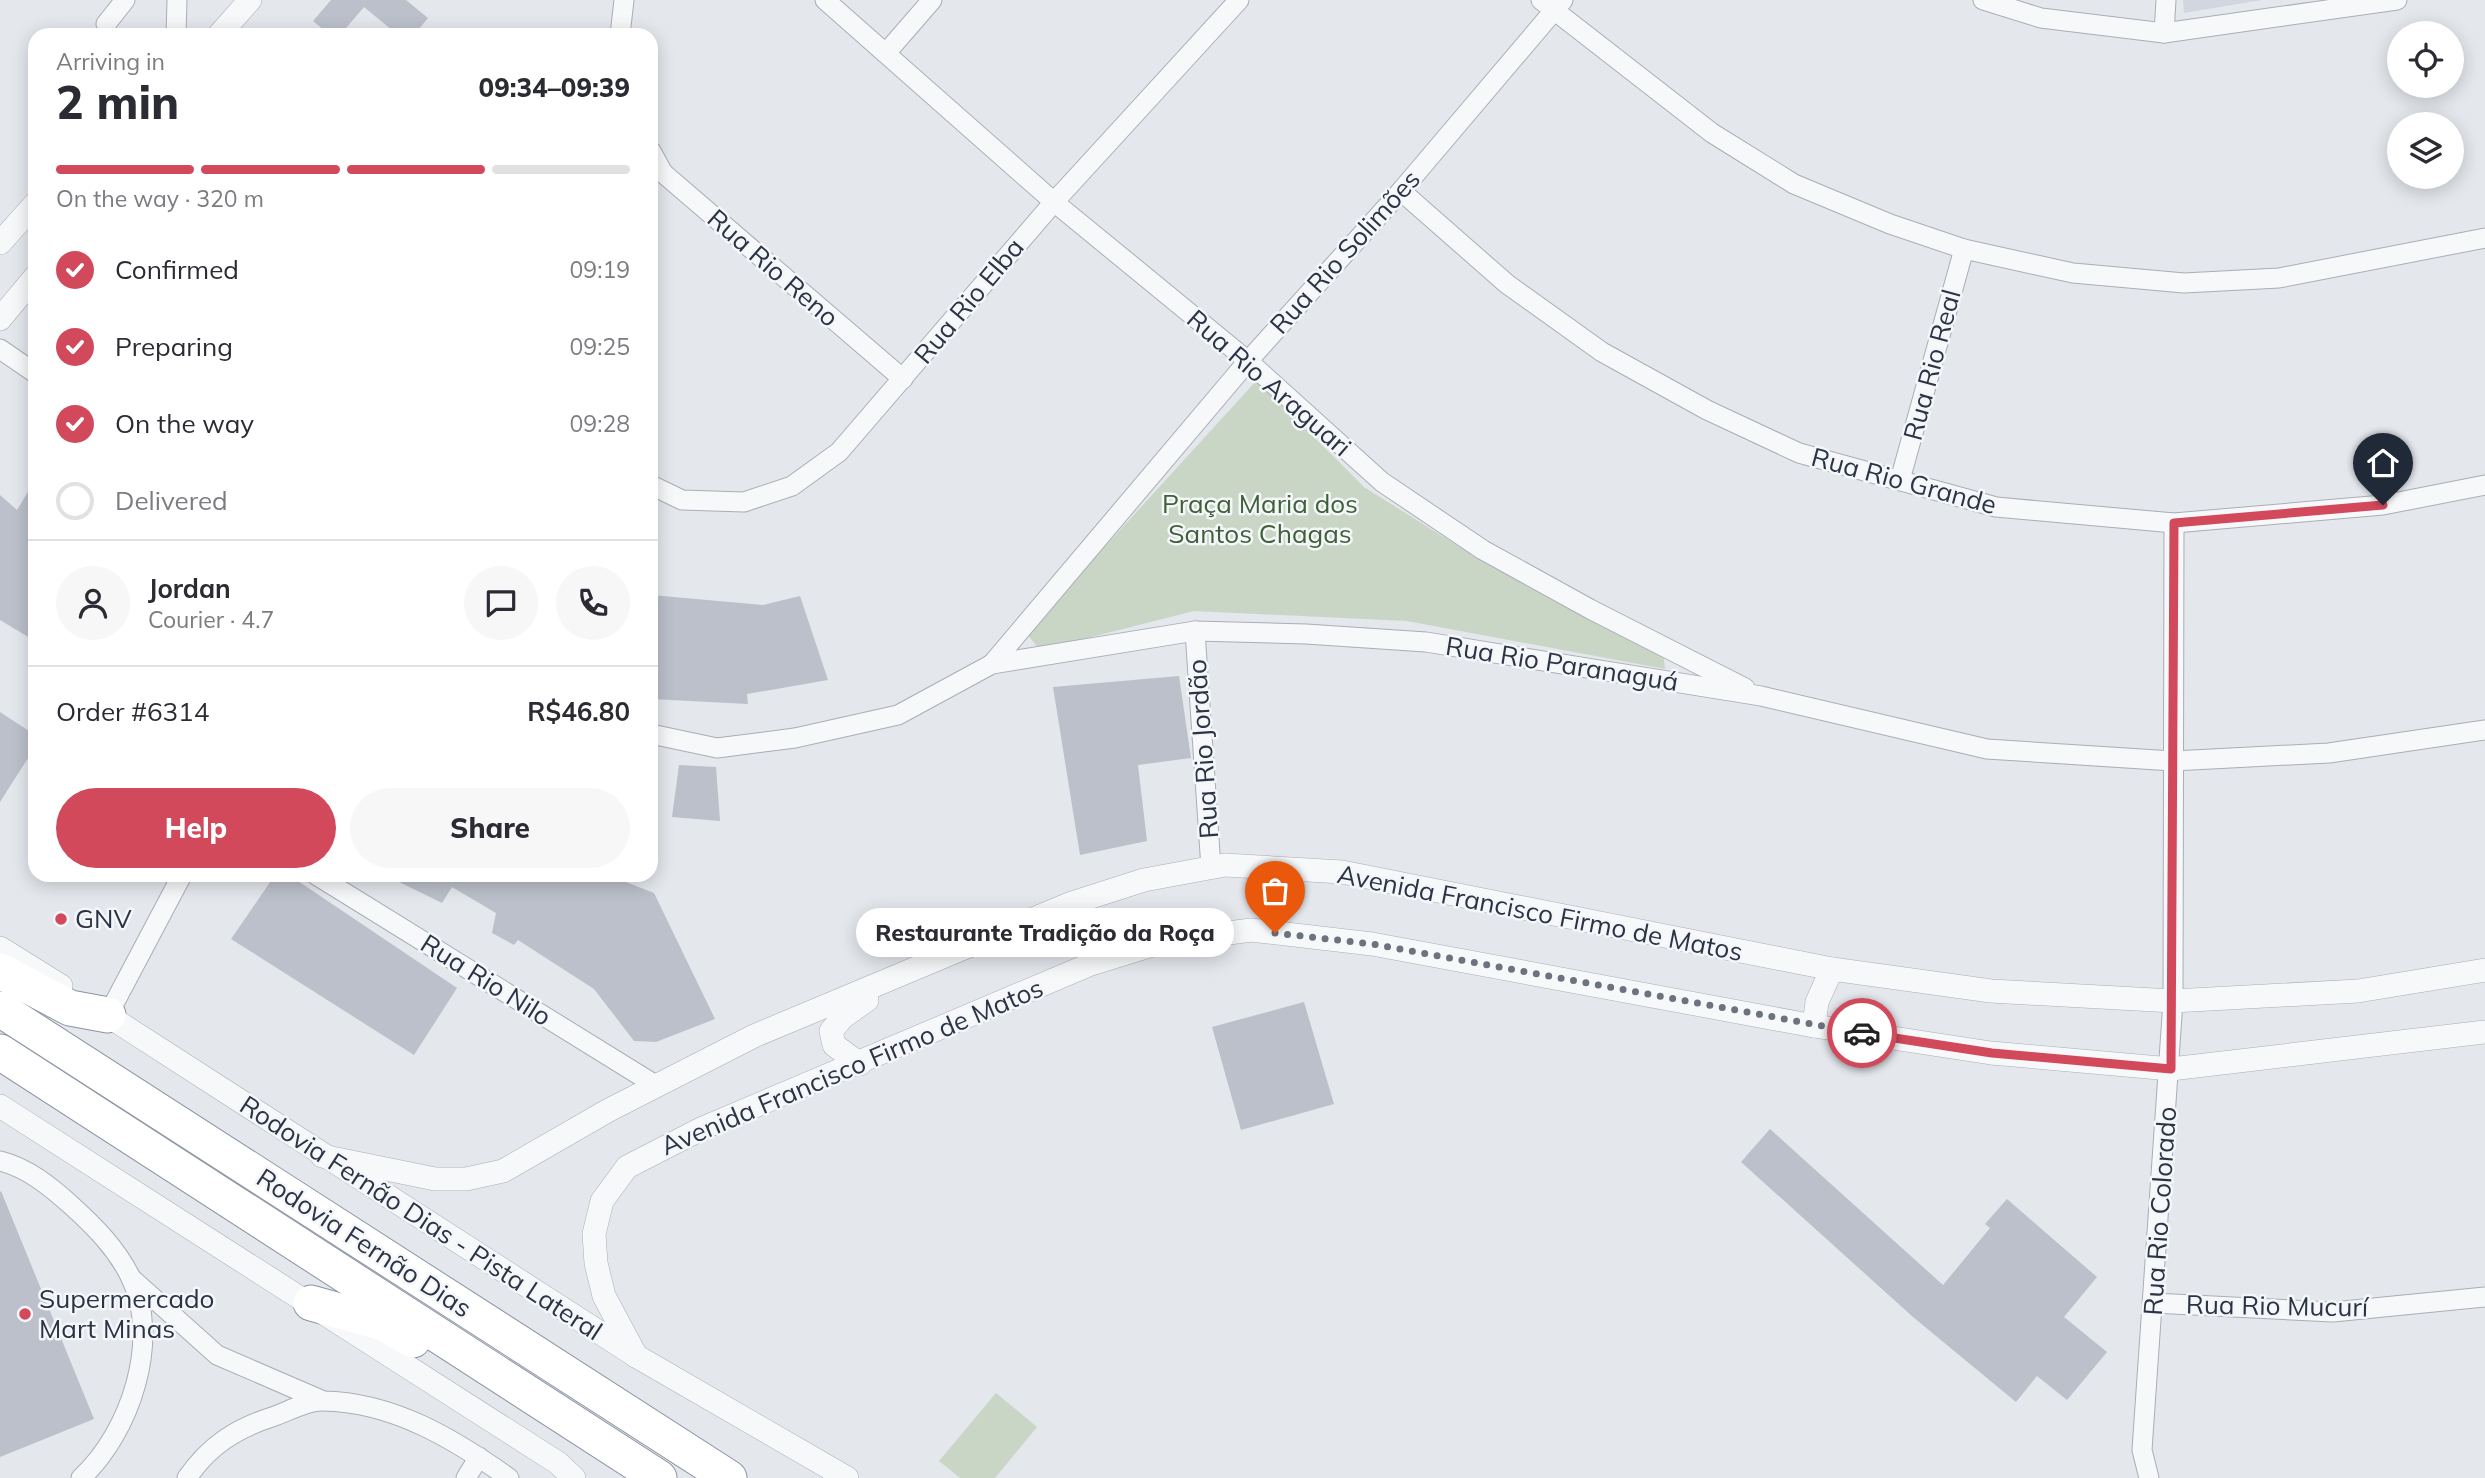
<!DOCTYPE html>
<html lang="en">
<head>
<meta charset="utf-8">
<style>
	body { margin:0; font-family:Mulish,sans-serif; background:#f7f7f7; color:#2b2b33; height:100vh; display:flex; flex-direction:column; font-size:26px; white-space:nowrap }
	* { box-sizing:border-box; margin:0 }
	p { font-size:23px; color:#7c7c81 }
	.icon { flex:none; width:38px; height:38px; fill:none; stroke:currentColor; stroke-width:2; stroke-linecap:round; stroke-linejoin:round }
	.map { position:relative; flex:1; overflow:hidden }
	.side { position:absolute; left:28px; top:28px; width:630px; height:854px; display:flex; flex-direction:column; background:#fff; border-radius:21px; box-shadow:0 4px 18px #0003 }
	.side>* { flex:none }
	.buttons { position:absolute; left:2387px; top:21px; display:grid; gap:14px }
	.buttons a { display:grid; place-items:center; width:77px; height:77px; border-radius:50%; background:#fff; box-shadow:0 4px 18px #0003; font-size:35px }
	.pin { position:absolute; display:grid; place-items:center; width:60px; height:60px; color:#fff; margin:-72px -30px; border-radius:50% 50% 50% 0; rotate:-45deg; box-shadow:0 0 7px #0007 }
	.pin .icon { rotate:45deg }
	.courier { position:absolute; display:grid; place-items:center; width:70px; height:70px; margin:-35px; border:5px solid #d1495b; border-radius:50%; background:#fff; color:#222; box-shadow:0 2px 9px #0007 }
	.bubble { position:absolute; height:49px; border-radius:24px; background:#fff; box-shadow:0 4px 18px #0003; font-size:23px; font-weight:800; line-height:49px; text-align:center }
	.summary em { font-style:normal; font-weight:800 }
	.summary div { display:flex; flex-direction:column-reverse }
	.summary { display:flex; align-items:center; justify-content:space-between; height:119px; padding:0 28px }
	h1 { font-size:46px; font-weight:800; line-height:52px }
	.bar { display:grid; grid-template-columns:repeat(4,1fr); gap:10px 7px; align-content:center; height:84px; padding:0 28px }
	.bar i { height:9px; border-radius:5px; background:#e1e1e2 }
	.bar .current { background:#d1495b }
	.bar p { grid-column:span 4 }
	.line { display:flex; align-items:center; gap:18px; padding:0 28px; border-top:2px solid #e1e1e2 }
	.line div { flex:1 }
	.round { display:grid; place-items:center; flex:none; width:74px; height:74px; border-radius:37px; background:#f7f7f7 }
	ol { padding:0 28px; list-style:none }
	li { display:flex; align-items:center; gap:21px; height:77px }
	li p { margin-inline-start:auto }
	li .icon { padding:7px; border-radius:50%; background:#d1495b; color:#fff; stroke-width:4 }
	li:last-child { color:#7c7c81 }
	li i { width:38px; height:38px; border:4px solid #e1e1e2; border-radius:50% }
	.primary-button { display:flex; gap:14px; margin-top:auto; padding:14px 28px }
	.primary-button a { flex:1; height:80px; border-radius:42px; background:#d1495b; color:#fff; font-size:28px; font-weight:800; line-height:80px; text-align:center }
	.primary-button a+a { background:#f7f7f7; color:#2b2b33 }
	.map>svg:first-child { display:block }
	.built { fill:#d2d6de }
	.green { fill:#c9d6c5 }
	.building { fill:#bbc0ca }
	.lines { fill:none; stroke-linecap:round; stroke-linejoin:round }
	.minor-casing { stroke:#a9aeb7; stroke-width:21 }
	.tertiary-casing { stroke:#a9aeb7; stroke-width:24 }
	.motorway-casing { stroke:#8b94a3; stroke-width:37 }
	.minor { stroke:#f7f8fa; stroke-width:19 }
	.tertiary { stroke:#f7f8fa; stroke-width:23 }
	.motorway { stroke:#fff; stroke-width:35 }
	.done { stroke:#6c737f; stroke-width:7; stroke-dasharray:0 12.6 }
	.route { stroke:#d1495b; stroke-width:9 }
	.poi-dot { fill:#d1495b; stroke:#f4f6f9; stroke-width:2.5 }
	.labels { text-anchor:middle; stroke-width:5; stroke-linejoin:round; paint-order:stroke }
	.street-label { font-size:26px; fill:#2b3445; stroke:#f4f6f9 }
	.park-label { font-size:26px; fill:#3f6138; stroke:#f4f6f9 }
	.poi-label { font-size:26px; fill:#2b3445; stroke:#f4f6f9; text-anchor:start }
</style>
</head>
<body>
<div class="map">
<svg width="2485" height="1478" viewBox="0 0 2485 1478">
	<rect width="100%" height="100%" fill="#e4e7ec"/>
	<path class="built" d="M2183 0H2262L2184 13Z"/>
	<g class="green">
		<path d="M1257 380 1364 487 1490 566 1663 652 1665 669 1407 621 1194 611 1040 650 1026 633Z"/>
		<path d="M996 1393 1037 1427 995 1478H960L939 1461Z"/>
	</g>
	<g class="building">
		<path d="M331 0H406L428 18 414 35H398L364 7 340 35H330L313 21Z"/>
		<path d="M35 480V641L0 620V495L17 510Z"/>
		<path d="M651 595 763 605 800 596 828 680 747 694 748 704 651 699Z"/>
		<path d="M1179 676 1191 758 1138 765 1147 841 1080 855 1053 687Z"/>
		<path d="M0 712 35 735V747L0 802Z"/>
		<path d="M679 765 716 767 720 821 672 817Z"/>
		<path d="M275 875H289L457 988 414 1055 231 939Z"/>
		<path d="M385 875H608L654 893 715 1019 656 1042 634 1041 594 989 518 940 514 945 492 933 496 913 452 887 442 903Z"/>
		<path d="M1304 1002 1334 1104 1241 1130 1212 1027Z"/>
		<path d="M1770 1129 1943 1285 1990 1228 1985 1224 2007 1199 2097 1277 2064 1317 2107 1352 2067 1400 2037 1376 2016 1402 1913 1317 1741 1162Z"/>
		<path d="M1 1191 94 1419 0 1457V1192Z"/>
	</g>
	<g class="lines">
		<g class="minor-casing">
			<g id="minor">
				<path d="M825 0 1054 202 1248 361 1382 482 1483 550 1590 609 1745 688"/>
				<path d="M1541 0 1712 133 1794 184 1890 224 1964 249 2073 273 2184 283 2279 278 2485 238"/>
				<path d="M1983 0 2041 18 2164 33 2397 0"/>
				<path d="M106 24 125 0"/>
				<path d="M2164 33 2166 0"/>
				<path d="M176 35 177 0"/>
				<path d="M620 35 624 0"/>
				<path d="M886 53 932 0"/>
				<path d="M651 151 663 173 903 379"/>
				<path d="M1401 191 1507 284 1602 352 1707 410 1799 453 1996 507 2174 523 2383 505 2485 485"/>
				<path d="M0 349 35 373"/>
				<path d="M1900 480 1964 249"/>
				<path d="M651 485 682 500 744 502 792 486 839 452 1054 202 1239 0"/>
				<path d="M1195 631 1211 868"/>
				<path d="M992 664 1248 361 1401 191 1563 0"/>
				<path d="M651 734 717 748 795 738 898 715 992 664 1195 631 1306 634 1426 642 1761 696 1987 749 2173 761 2329 753 2485 730"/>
				<path d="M316 875 657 1086"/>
				<path d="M108 1015 182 875"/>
				<path d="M0 1161C28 1168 51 1187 72 1206 95 1227 116 1248 130 1276 162 1339 130 1433 81 1478"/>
				<path d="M131 1278 217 1355 321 1400"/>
				<path d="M2153 1303 2333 1312 2485 1297"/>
				<path d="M187 1478C209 1446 235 1429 272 1417 287 1412 308 1400 323 1401 393 1402 454 1439 509 1478"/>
				<path d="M466 1478 479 1457"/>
				<path d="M2149 1478 2142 1450 2173 1001 2174 523"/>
			</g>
		</g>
		<g class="tertiary-casing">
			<g id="tertiary">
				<path d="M219 35 250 0"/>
				<path d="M0 243 35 204"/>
				<path d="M0 319 35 277"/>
				<path d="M0 948 61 986"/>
				<path d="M96 1008 636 1356 847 1478"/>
				<path d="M1814 1026 1817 1002 1832 969"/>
				<path d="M860 1064 834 1045 831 1031 843 1017 867 1000"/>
				<path d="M0 1106 558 1463 574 1478"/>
				<path d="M322 1156 435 1179H466L503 1171 609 1110 754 1036 1069 904 1144 880 1225 865 1342 872 1832 969 1991 991 2173 1001 2358 991 2485 970"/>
				<path d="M636 1356 604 1296 596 1263 594 1234 602 1201 627 1167 703 1128 1091 964 1162 942 1251 930 1372 944 1814 1026 1991 1053 2171 1069 2485 1032"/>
			</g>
		</g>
		<g class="motorway-casing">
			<g id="motorway">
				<path d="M0 971 70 1008 108 1015"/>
				<path d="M0 1009 729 1478"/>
				<path d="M0 1052 659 1478"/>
				<path d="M311 1303 383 1323 413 1340"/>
			</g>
		</g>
		<use href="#minor" class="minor"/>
		<use href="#tertiary" class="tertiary"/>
		<use href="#motorway" class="motorway"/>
	</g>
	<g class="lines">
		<path class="done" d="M1275 933 1372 944 1862 1033"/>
		<path class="route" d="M1862 1033 1992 1053 2171 1069 2174 523 2383 505"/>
	</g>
	<g class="poi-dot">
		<circle cx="61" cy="919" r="7"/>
		<circle cx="25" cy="1314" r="7"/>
	</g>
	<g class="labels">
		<g class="street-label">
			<text transform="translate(1345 252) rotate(-48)" y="9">Rua Rio Solimões</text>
			<text transform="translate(773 268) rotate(41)" y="9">Rua Rio Reno</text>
			<text transform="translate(969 301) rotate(-50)" y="9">Rua Rio Elba</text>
			<text transform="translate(1932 365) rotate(-75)" y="9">Rua Rio Real</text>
			<text transform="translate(1269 383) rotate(41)" y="9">Rua Rio Araguari</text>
			<text transform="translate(1904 481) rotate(15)" y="9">Rua Rio Grande</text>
			<text transform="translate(1562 664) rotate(9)" y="9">Rua Rio Paranaguá</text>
			<text transform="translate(1203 749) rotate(-94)" y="9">Rua Rio Jordão</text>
			<text transform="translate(1540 913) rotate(11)" y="9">Avenida Francisco Firmo de Matos</text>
			<text transform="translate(486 980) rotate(32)" y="9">Rua Rio Nilo</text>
			<text transform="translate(852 1067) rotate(-23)" y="9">Avenida Francisco Firmo de Matos</text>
			<text transform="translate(2160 1211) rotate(-86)" y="9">Rua Rio Colorado</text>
			<text transform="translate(421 1218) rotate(33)" y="9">Rodovia Fernão Dias - Pista Lateral</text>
			<text transform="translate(364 1243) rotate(33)" y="9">Rodovia Fernão Dias</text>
			<text transform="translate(2277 1306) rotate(1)" y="9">Rua Rio Mucurí</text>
		</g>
		<g class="park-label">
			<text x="1260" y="513">Praça Maria dos<tspan x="1260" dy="30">Santos Chagas</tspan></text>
		</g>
		<g class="poi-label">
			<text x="75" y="928">GNV</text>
			<text x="39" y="1308">Supermercado<tspan x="39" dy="30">Mart Minas</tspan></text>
		</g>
	</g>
</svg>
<div class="buttons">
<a><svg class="icon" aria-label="locate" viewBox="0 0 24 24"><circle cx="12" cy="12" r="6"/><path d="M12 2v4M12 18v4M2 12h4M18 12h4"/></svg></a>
<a><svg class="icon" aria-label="layers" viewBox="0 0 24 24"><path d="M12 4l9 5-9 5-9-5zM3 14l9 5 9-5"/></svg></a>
</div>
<div class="pin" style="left:1275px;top:933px;background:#ea580c"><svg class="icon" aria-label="bag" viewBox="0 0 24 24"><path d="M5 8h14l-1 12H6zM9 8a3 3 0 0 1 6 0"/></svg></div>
<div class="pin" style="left:2383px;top:505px;background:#1f2937"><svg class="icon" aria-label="home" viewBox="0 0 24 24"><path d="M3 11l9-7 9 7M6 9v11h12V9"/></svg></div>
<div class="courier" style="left:1862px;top:1033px"><svg class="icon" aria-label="car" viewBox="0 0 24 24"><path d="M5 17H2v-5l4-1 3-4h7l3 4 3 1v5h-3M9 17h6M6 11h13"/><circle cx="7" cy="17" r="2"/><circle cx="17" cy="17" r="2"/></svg></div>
<div class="bubble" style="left:856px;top:908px;width:378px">Restaurante Tradição da Roça</div>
<section class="side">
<div class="summary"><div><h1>2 min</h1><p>Arriving in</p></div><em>09:34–09:39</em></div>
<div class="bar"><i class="current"></i><i class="current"></i><i class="current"></i><i></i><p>On the way · 320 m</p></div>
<ol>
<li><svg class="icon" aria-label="check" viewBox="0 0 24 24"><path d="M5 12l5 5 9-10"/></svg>Confirmed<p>09:19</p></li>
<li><svg class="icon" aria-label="check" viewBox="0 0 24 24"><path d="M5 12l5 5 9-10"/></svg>Preparing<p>09:25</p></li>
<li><svg class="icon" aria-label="check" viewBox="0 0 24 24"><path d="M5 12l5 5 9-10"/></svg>On the way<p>09:28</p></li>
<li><i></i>Delivered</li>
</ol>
<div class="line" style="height:126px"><a class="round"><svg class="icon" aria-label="person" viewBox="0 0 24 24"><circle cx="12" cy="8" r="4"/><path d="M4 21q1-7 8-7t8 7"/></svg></a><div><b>Jordan</b><p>Courier · 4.7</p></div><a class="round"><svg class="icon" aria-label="chat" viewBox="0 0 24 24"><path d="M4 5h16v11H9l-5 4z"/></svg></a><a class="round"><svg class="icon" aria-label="phone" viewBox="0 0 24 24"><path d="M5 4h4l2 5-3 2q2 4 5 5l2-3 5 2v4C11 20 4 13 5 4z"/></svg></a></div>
<div class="line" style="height:91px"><div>Order #6314</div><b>R$46.80</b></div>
<div class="primary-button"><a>Help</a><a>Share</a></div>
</section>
</div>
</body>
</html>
